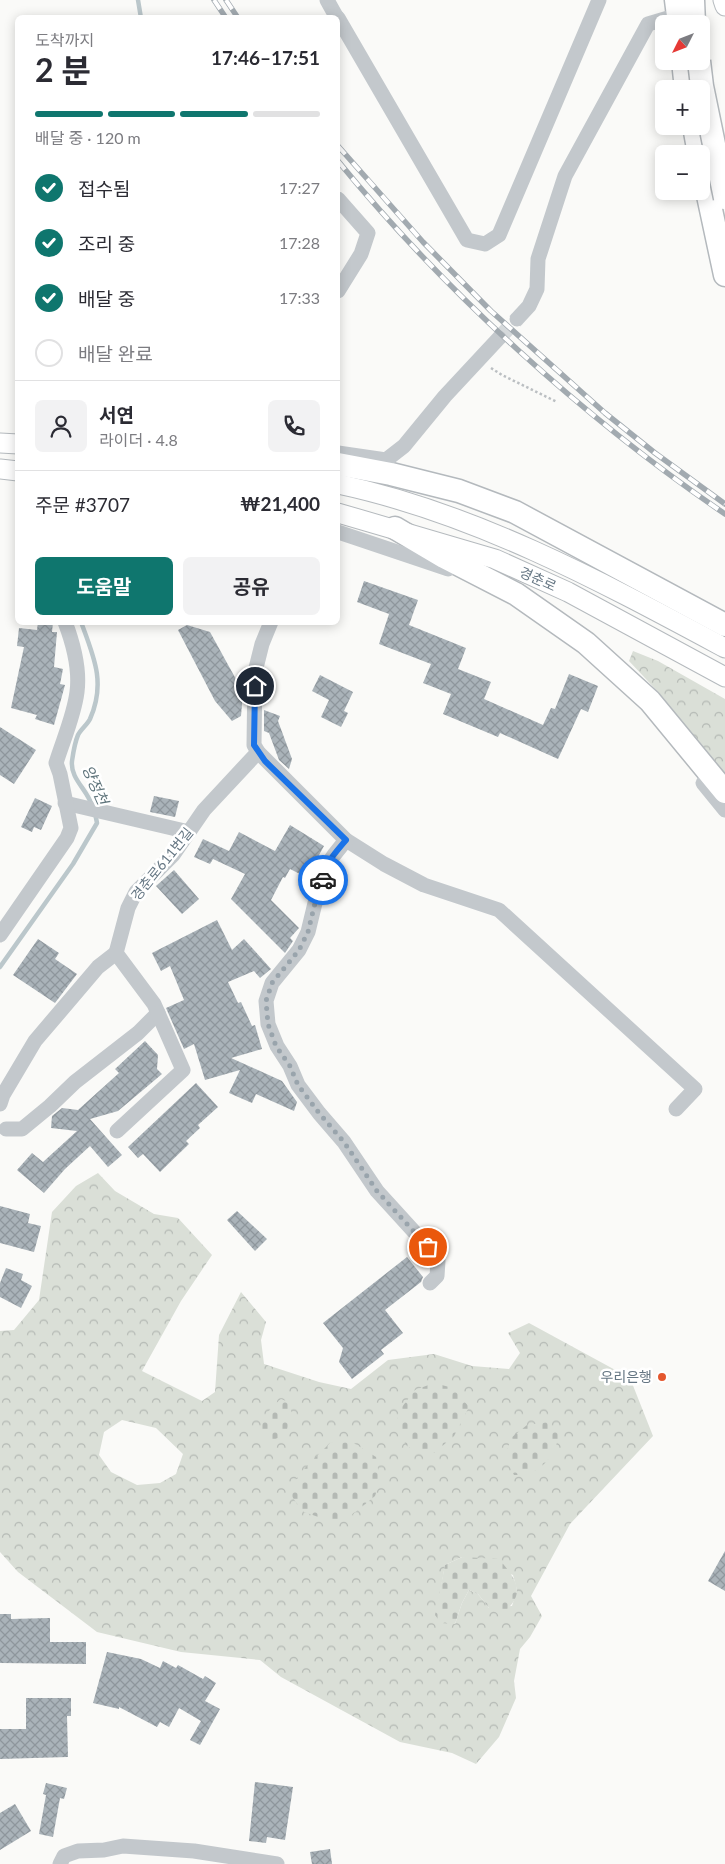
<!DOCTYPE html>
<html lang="ko">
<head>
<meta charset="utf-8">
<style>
	body { margin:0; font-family:Lato,"Noto Sans KR",sans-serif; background:#f2f2f3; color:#2b2b33; height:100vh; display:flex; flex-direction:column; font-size:19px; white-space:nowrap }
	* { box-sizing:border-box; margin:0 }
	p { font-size:16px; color:#7c7c81 }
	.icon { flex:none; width:28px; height:28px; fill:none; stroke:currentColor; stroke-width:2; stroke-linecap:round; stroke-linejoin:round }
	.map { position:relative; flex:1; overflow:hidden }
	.details { position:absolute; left:15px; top:15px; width:325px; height:610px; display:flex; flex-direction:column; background:#fff; border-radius:8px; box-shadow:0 2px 12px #0003 }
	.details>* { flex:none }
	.needle { width:32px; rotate:228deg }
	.controls { position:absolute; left:655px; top:15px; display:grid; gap:10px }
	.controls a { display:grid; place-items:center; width:55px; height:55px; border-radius:8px; background:#fff; box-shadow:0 2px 12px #0003; font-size:25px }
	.pin { position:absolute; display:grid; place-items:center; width:42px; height:42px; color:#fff; margin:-21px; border:2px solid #fff; border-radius:50%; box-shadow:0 1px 5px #0007 }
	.courier { position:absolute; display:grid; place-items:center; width:50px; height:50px; margin:-25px; border:4px solid #1a73e8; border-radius:50%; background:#fff; color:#222; box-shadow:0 1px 6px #0007 }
	.summary em { font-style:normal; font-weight:700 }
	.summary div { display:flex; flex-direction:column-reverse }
	.summary { display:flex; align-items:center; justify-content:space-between; height:85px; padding:0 20px }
	h1 { font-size:32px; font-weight:700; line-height:38px }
	.bar { display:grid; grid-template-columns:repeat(4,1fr); gap:8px 5px; align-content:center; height:60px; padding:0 20px }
	.bar i { height:6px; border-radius:4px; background:#e1e1e2 }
	.bar .current { background:#0f766e }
	.bar p { grid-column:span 4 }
	.line { display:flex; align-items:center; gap:12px; padding:0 20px; border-top:1px solid #e1e1e2 }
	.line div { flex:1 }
	.round { display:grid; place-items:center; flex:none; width:52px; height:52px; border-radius:8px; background:#f2f2f3 }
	ol { padding:0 20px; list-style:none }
	li { display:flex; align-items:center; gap:15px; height:55px }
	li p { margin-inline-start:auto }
	li .icon { padding:5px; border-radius:50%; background:#0f766e; color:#fff; stroke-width:4 }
	li:last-child { color:#7c7c81 }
	li i { width:28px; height:28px; border:2px solid #e1e1e2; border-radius:50% }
	.primary-button { display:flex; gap:10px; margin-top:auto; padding:10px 20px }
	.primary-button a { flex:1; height:58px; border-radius:8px; background:#0f766e; color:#fff; font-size:20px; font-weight:700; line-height:58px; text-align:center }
	.primary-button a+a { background:#f2f2f3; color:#2b2b33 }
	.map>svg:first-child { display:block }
	.forest { fill:url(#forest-crowns); fill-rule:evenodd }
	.cemetery { fill:url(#cemetery-stones) }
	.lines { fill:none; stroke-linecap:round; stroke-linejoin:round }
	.stream { stroke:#bbc7cb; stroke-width:4.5 }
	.building { fill:url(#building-cross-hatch) }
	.minor-tunnel { stroke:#d5d9db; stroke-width:15; stroke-dasharray:15 8; stroke-linecap:butt }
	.major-casing { stroke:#b5babe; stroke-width:21 }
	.highway-casing { stroke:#b4b9bd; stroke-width:25 }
	.path { stroke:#bbbfc2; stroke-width:2.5; stroke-dasharray:2.5 2.5; stroke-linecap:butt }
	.minor { stroke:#c3c8cc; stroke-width:15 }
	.major { stroke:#fff; stroke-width:19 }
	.highway { stroke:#fff; stroke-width:22 }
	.rail-casing { stroke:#a2aab0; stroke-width:5.5 }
	.rail { stroke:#fff; stroke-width:4; stroke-dasharray:11; stroke-linecap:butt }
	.highway-bridge-casing { stroke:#b4b9bd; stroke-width:25; stroke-linecap:butt }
	.highway-bridge { stroke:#fff; stroke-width:22 }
	.done { stroke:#99a4ac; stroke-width:5; stroke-dasharray:0 9 }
	.route { stroke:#1a73e8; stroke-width:6 }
	.poi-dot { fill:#e4572e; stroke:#fff; stroke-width:2 }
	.labels { text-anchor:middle; stroke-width:5; stroke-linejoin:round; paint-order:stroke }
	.street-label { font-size:14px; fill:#657683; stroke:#fff }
	.poi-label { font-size:14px; fill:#657683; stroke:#fff; text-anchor:end }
	.water-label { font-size:15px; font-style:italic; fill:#60757c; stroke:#fff }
</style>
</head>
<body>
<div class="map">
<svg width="725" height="1864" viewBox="0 0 725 1864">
	<defs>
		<pattern id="forest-crowns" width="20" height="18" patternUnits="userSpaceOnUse" patternTransform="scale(1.25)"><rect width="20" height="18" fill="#dadfd7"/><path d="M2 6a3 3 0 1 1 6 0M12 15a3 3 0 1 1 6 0" fill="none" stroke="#b4b9b4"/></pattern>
		<pattern id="cemetery-stones" width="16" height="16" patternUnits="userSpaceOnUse" patternTransform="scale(1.25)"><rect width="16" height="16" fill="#dadfd7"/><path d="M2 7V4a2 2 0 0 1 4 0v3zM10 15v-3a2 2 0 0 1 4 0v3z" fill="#b4b9b4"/></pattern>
		<pattern id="building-cross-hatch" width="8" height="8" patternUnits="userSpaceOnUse" patternTransform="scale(1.25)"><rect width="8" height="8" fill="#aab3b9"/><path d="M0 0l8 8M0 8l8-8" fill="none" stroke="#8e969c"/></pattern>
	</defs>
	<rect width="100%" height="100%" fill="#fafaf8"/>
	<g class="forest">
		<path d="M633 651 658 661 725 699V775L660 694 629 661Z"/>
		<path d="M98 1173 115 1191 154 1214 178 1218 212 1255 181 1301 142 1371 202 1401 215 1392 219 1335 241 1292 266 1322 261 1340 264 1364 319 1382 351 1389 388 1360 434 1354 472 1366 509 1369 520 1353 508 1333 529 1323 630 1378 653 1436 570 1524 531 1596 542 1616 530 1637 520 1649 514 1681 516 1698 499 1737 476 1764 452 1753 400 1742 281 1677 260 1660 181 1652 97 1632 18 1572 0 1552V1331L14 1330 39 1300 52 1212 76 1186ZM122 1420 156 1428 183 1454 176 1474 160 1483 137 1485 111 1472 99 1455 104 1432ZM462 1557 513 1575 517 1590 512 1606 489 1608 478 1594 469 1590 462 1603 455 1624 436 1615 445 1565Z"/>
	</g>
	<g class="cemetery">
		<path d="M434 1383 453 1388 469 1407 454 1436 434 1453 417 1452 407 1446 396 1429 399 1411 415 1390Z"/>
		<path d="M281 1399 291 1403V1418L285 1435 273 1440 263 1438C257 1422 269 1409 281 1399Z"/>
		<path d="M547 1422 560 1434C553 1457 541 1476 514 1475L505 1457 511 1438 527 1425Z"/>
		<path d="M352 1442 376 1457 380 1481 375 1496 348 1518 327 1520 304 1512 295 1501 288 1490 304 1469 330 1443Z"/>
		<path d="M462 1557 499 1559C518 1581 527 1595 500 1615L489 1608 478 1594 469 1590 462 1603 455 1624 441 1623 435 1615 445 1565Z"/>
	</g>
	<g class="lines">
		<g class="stream">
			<path d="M138 0 141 18"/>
			<path d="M81 622C94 657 106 683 90 719 87 725 81 729 78 735 75 742 73 754 72 761 70 779 88 790 92 806"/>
			<path d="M0 967 73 864 97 823 95 813"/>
		</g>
	</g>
	<g class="building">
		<path d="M364 581 418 600 409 625 466 648 458 669 491 682 484 699 543 725 551 708 555 709 569 674 598 686 588 712 581 709 558 759 500 733 498 737 443 714 451 694 423 683 431 664 379 644 389 614 357 602Z"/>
		<path d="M38 622H53L52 632H57L54 667 63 669 60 684 65 685 54 725 35 719 37 715 11 708 24 647 17 646 19 628 37 630Z"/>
		<path d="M187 625 210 632 243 692 241 716 232 721 215 701 178 630Z"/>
		<path d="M320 675 353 692 344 711 348 713 341 727 321 717 329 700 312 691Z"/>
		<path d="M264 710 280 716 278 721 292 759 289 769 279 760 269 733 264 731Z"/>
		<path d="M0 727 36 750 14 784 0 775Z"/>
		<path d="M154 796 179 801 175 817 150 812Z"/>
		<path d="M35 798 52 806 41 830 34 827 32 832 21 827Z"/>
		<path d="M290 825 324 846 313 866 308 864 302 875 290 869 285 878 283 877 271 900 299 928 290 938 293 941 285 953 231 899 245 874 213 859 210 864 194 857 203 839 229 851 239 832 275 851Z"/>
		<path d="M174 870 199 899 182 914 156 886Z"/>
		<path d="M217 920 232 950 244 939 271 969 260 978 254 971 228 982 238 1003 241 1002 252 1026 255 1025 262 1049 231 1058 282 1081 297 1102 294 1111 256 1094 252 1103 229 1093 240 1070 205 1080 194 1044 184 1049 166 1008 184 1000 170 966 161 971 152 953Z"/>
		<path d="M38 939 59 953 55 959 77 974 55 1003 13 975Z"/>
		<path d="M145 1041 158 1055 157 1069 162 1074 118 1111 90 1119 122 1155 108 1167 90 1146 65 1169 44 1193 17 1170 32 1153 43 1162 77 1131 51 1128 52 1116 62 1108 78 1110 119 1073 115 1069Z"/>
		<path d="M196 1083 218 1107 198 1125 200 1128 186 1141 189 1144 160 1172 143 1154 138 1158 128 1147Z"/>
		<path d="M0 1206 30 1214 28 1223 41 1226 34 1252 0 1243Z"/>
		<path d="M237 1211 267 1239 255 1251 227 1220Z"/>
		<path d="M407 1257 423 1277 421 1282 385 1310 403 1333 381 1350 384 1354 352 1379 339 1362 343 1348 323 1323Z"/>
		<path d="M6 1268 23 1274 21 1280 32 1286 21 1308 0 1297V1283Z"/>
		<path d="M725 1551V1591L708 1581Z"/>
		<path d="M0 1614H11V1619L50 1618V1642H86V1664L0 1663Z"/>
		<path d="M107 1652 141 1659 160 1668 163 1661 176 1668 178 1665 203 1679 205 1676 216 1683 205 1701 220 1709 200 1745 190 1740 201 1721 179 1708 169 1727 160 1722 157 1727 119 1707V1709L93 1703Z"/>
		<path d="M26 1698H71V1716H67L68 1757 0 1759V1729H26Z"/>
		<path d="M255 1782 293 1787 285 1840 267 1837 266 1843 249 1841Z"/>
		<path d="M46 1783 67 1788 64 1799 60 1798 53 1837 39 1834 46 1795 43 1794Z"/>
		<path d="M15 1804 31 1831 0 1850V1813Z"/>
		<path d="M330 1849 332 1864H312L310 1852Z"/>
	</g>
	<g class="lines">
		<path class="minor-tunnel" d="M499 338 517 319"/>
		<g class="major-casing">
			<g id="major">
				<path d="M723 0 725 6"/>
				<path d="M0 443 18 444"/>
				<path d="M0 469 18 471"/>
				<path d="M338 484C475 513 602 582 725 648"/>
				<path d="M338 513 495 559 568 592 725 677"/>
			</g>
		</g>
		<g class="highway-casing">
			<g id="highway">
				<path d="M676 0 679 24"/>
				<path d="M693 0 694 24"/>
				<path d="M683 61 686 89"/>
				<path d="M694 126 699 154"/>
				<path d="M701 163 725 275"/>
				<path d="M338 464 391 474 459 491 515 512 725 625"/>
				<path d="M395 528 444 557 516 594 586 643 650 701 725 792"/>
			</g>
		</g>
		<path class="path" d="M491 368 502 375 557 402"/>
		<g class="minor">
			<path d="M327 0 337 18"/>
			<path d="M338 18 467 240 485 244 499 235 599 0"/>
			<path d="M338 199 368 233 361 254 338 291"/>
			<path d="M517 319 529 306 537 289 538 259 565 176 648 24 675 16"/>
			<path d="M338 453 386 460 404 446 445 396 499 338"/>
			<path d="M338 532 448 569"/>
			<path d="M258 752 346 840 384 864 424 885 499 910 695 1089 676 1109"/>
			<path d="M703 783 725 810"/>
			<path d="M65 803 189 832"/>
			<path d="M346 840 334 855 323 871 322 891 315 903 308 932 299 950 272 983 266 1001 268 1024 277 1046 290 1066 298 1085 319 1113 344 1142 377 1191 428 1247 438 1261 437 1276 430 1283"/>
			<path d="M0 935 67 838 71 828 60 774 56 763C63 740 74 716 77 692 80 669 73 643 65 622"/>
			<path d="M0 1104 3 1095 35 1041 98 967 116 953"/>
			<path d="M6 1129H22L50 1106 75 1082 138 1033 158 1013 154 1004 116 953 128 908 136 892 173 855 204 810 258 752 254 745 255 672 262 644 271 622"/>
			<path d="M117 1131 183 1070 158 1013"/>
			<path d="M60 1864 64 1856 78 1851 104 1850 123 1846 194 1851 277 1864"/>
		</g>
		<use href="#major" class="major"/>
		<use href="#highway" class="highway"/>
		<g class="rail-casing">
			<g id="rail">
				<path d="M214 0 226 18"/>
				<path d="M226 0 238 18"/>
				<path d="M338 146 423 242 491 311 605 413 655 453 725 504"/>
				<path d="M338 161C446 293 584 418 725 514"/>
			</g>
		</g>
		<use href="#rail" class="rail"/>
		<g class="highway-bridge-casing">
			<path id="highway-bridge" d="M699 61 702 86 725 198"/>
		</g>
		<use href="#highway-bridge" class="highway-bridge"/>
	</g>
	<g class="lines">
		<path class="done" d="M323 880 322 891 315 903 308 932 299 950 272 983 266 1001 268 1024 276 1046 290 1066 298 1085 319 1113 344 1142 377 1191 428 1247"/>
		<path class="route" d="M255 686 254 745 265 761 346 840C336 852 324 864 323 880"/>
	</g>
	<circle class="poi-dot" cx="662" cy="1377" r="5"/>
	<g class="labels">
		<g class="street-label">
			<text transform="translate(538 579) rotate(24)" y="5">경춘로</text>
			<text transform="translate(162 864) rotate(-51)" y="5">경춘로611번길</text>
		</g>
		<g class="poi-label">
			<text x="652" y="1382">우리은행</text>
		</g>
		<g class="water-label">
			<text transform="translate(95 785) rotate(66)" y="5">양정천</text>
		</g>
	</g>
</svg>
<div class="controls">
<a><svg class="needle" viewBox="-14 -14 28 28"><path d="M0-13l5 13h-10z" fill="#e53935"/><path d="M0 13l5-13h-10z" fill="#7c7c81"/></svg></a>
<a>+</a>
<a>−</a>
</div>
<div class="pin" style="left:428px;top:1247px;background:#ea580c"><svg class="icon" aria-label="bag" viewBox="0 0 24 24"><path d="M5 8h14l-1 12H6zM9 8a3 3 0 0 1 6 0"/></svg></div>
<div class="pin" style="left:255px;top:686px;background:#1f2937"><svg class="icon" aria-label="home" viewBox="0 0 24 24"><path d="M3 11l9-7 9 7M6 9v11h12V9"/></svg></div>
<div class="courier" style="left:323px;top:880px"><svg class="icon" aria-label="car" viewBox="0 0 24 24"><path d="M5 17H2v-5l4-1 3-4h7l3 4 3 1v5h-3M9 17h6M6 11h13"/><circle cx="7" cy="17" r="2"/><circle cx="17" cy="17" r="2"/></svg></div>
<section class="details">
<div class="summary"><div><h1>2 분</h1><p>도착까지</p></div><em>17:46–17:51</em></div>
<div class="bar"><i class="current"></i><i class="current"></i><i class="current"></i><i></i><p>배달 중 · 120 m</p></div>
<ol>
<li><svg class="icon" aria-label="check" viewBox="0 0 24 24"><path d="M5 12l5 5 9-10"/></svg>접수됨<p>17:27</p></li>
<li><svg class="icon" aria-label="check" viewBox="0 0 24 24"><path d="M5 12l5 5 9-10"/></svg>조리 중<p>17:28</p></li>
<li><svg class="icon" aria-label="check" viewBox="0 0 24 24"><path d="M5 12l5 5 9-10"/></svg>배달 중<p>17:33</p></li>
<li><i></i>배달 완료</li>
</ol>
<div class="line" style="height:90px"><a class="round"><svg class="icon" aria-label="person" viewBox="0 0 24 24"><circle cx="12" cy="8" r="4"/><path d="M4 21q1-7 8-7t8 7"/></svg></a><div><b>서연</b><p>라이더 · 4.8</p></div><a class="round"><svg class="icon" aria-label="phone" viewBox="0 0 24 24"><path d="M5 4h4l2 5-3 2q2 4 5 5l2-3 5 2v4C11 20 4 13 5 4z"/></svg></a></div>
<div class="line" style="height:65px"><div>주문 #3707</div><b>₩21,400</b></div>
<div class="primary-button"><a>도움말</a><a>공유</a></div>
</section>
</div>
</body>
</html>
